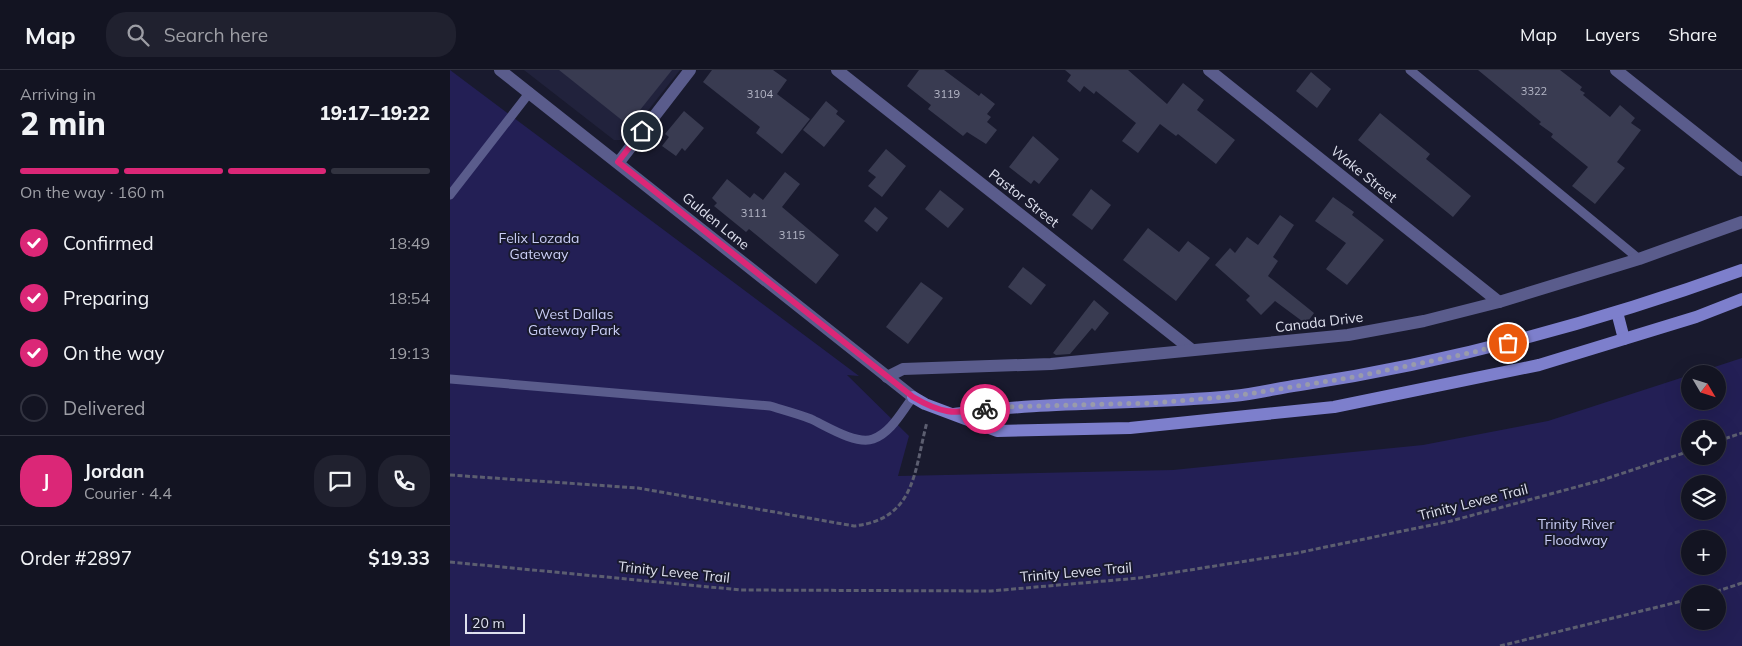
<!DOCTYPE html>
<html lang="en">
<head>
<meta charset="utf-8">
<style>
	body { margin:0; font-family:Mulish,sans-serif; background:#20212f; color:#f1f3f6; height:100vh; display:flex; flex-direction:column; font-size:19px; white-space:nowrap }
	* { box-sizing:border-box; margin:0 }
	p { font-size:16px; color:#9d9ea5 }
	.icon { flex:none; width:28px; height:28px; fill:none; stroke:currentColor; stroke-width:2; stroke-linecap:round; stroke-linejoin:round }
	.map { position:relative; flex:1; overflow:hidden }
	.side { display:flex; flex-direction:column; background:#131422; width:450px }
	.side>* { flex:none }
	.needle { width:32px; rotate:128deg }
	.fabs { position:absolute; left:1231px; top:295px; display:grid; gap:10px }
	.fabs a { display:grid; place-items:center; width:45px; height:45px; border-radius:50%; background:#131422; box-shadow:0 5px 20px #0002,0 0 0 1px #323340; font-size:25px }
	.scale { position:absolute; left:15px; bottom:12px; width:60px; box-sizing:border-box; padding-left:5px; border:2px solid #dee0ee; border-top:0; font-size:14px; line-height:18px; white-space:nowrap; color:#dee0ee; -webkit-text-stroke:4px #191a2e; paint-order:stroke }
	.pin { position:absolute; display:grid; place-items:center; width:42px; height:42px; color:#fff; margin:-21px; border:2px solid #fff; border-radius:50%; box-shadow:0 1px 5px #0007 }
	.courier { position:absolute; display:grid; place-items:center; width:50px; height:50px; margin:-25px; border:4px solid #db2777; border-radius:50%; background:#fff; color:#222; box-shadow:0 1px 6px #0007 }
	.headline em { font-style:normal; font-weight:800 }
	.headline div { display:flex; flex-direction:column-reverse }
	.headline { display:flex; align-items:center; justify-content:space-between; height:85px; padding:0 20px }
	h1 { font-size:32px; font-weight:800; line-height:38px }
	.bar { display:grid; grid-template-columns:repeat(4,1fr); gap:8px 5px; align-content:center; height:60px; padding:0 20px }
	.bar i { height:6px; border-radius:4px; background:#323340 }
	.bar .on { background:#db2777 }
	.bar p { grid-column:span 4 }
	.line { display:flex; align-items:center; gap:12px; padding:0 20px; border-top:1px solid #323340 }
	.line div { flex:1 }
	.round { display:grid; place-items:center; flex:none; width:52px; height:52px; border-radius:20px; background:#20212f }
	ol { padding:0 20px; list-style:none }
	li { display:flex; align-items:center; gap:15px; height:55px }
	li p { margin-inline-start:auto }
	li .icon { padding:5px; border-radius:50%; background:#db2777; color:#fff; stroke-width:4 }
	li:last-child { color:#9d9ea5 }
	li i { width:28px; height:28px; border:2px solid #323340; border-radius:50% }
	header { display:flex; align-items:center; gap:30px; box-sizing:border-box; height:70px; padding:0 25px; background:#131422; border-bottom:1px solid #323340 }
	header strong { font-size:24px }
	nav { display:flex; gap:28px; margin-inline-start:auto; font-size:18px }
	.search { width:350px; height:45px; background:#20212f; display:flex; align-items:center; gap:12px; box-sizing:border-box; padding:0 18px; border-radius:20px; color:#9d9ea5; font-size:19px }
	main { display:flex; flex:1; min-height:0 }
	.map>svg:first-child { display:block }
	.built { fill:#21223c }
	.green { fill:#231f55; fill-rule:evenodd }
	.building { fill:#393b51 }
	.lines { fill:none; stroke-linecap:round; stroke-linejoin:round }
	.path { stroke:#5c5e70; stroke-width:3; stroke-dasharray:5 2.5; stroke-linecap:butt }
	.lane { stroke:#5a5c8c; stroke-width:9 }
	.street { stroke:#5a5c8c; stroke-width:12 }
	.secondary { stroke:#7d7fcc; stroke-width:12 }
	.done { stroke:#999bab; stroke-width:5; stroke-dasharray:0 9 }
	.route { stroke:#db2777; stroke-width:6 }
	.labels { text-anchor:middle; stroke-width:4; stroke-linejoin:round; paint-order:stroke }
	.number-label { font-size:11px; fill:#b5b7c7 }
	.street-label { font-size:14px; fill:#dee0ee; stroke:#191a2e }
	.park-label { font-size:14px; fill:#cacef6; stroke:#191a2e }
</style>
</head>
<body>
<header>
<strong>Map</strong>
<div class="search"><svg class="icon" aria-label="search" viewBox="0 0 24 24"><circle cx="10" cy="10" r="6"/><path d="M15 15l6 6"/></svg>Search here</div>
<nav><a>Map</a><a>Layers</a><a>Share</a></nav>
</header>
<main>
<section class="side">
<div class="headline"><div><h1>2 min</h1><p>Arriving in</p></div><em>19:17–19:22</em></div>
<div class="bar"><i class="on"></i><i class="on"></i><i class="on"></i><i></i><p>On the way · 160 m</p></div>
<ol>
<li><svg class="icon" aria-label="check" viewBox="0 0 24 24"><path d="M5 12l5 5 9-10"/></svg>Confirmed<p>18:49</p></li>
<li><svg class="icon" aria-label="check" viewBox="0 0 24 24"><path d="M5 12l5 5 9-10"/></svg>Preparing<p>18:54</p></li>
<li><svg class="icon" aria-label="check" viewBox="0 0 24 24"><path d="M5 12l5 5 9-10"/></svg>On the way<p>19:13</p></li>
<li><i></i>Delivered</li>
</ol>
<div class="line" style="height:90px"><b class="round" style="background:#db2777;color:#fff">J</b><div><b>Jordan</b><p>Courier · 4.4</p></div><a class="round"><svg class="icon" aria-label="chat" viewBox="0 0 24 24"><path d="M4 5h16v11H9l-5 4z"/></svg></a><a class="round"><svg class="icon" aria-label="phone" viewBox="0 0 24 24"><path d="M5 4h4l2 5-3 2q2 4 5 5l2-3 5 2v4C11 20 4 13 5 4z"/></svg></a></div>
<div class="line" style="height:65px"><div>Order #2897</div><b>$19.33</b></div>
</section>
<div class="map">
<svg width="1292" height="576" viewBox="0 0 1292 576">
	<rect width="100%" height="100%" fill="#191a2e"/>
	<path class="built" d="M74 0H230L177 67 170 70H164Z"/>
	<path class="green" d="M0 0 409 306 397 305 459 366 448 406 723 400 973 375 1098 351 1240 305V331H1268V304H1243L1292 288V576H0ZM1240 359H1268V386H1240ZM1240 414H1268V441H1240ZM1240 469H1268V496H1240ZM1240 524H1268V551H1240Z"/>
	<g class="building">
		<path d="M109 0H222L178 55Z"/>
		<path d="M262 0H323L337 10 327 24 360 49 332 84 306 63 310 57 253 12Z"/>
		<path d="M469 0H494L529 26 531 23 545 34 537 44 541 47 537 52 547 60 536 74 517 62 513 66 478 39 481 35 457 16Z"/>
		<path d="M615 0H678L717 34 733 13 754 30 747 40 785 70 766 94 728 64 726 66 710 54 688 83 672 71 686 53 646 21 644 24 634 16 630 22 617 11 621 5Z"/>
		<path d="M1028 0H1110L1132 17 1130 20 1135 23 1133 25 1160 47 1170 35 1185 48 1181 53 1191 60 1167 92 1175 98 1145 134 1122 116 1138 97 1101 67 1103 64 1089 54 1091 52Z"/>
		<path d="M861 2 881 19 867 38 846 21Z"/>
		<path d="M376 31 388 41 386 44 395 51 374 77 353 60Z"/>
		<path d="M234 41 254 58 235 81 232 78 226 86 212 76 219 67 215 64Z"/>
		<path d="M930 43 980 84 976 89 1021 126 1003 147 908 70Z"/>
		<path d="M583 66 609 89 589 114 584 110 581 114 559 97Z"/>
		<path d="M436 79 456 96 432 127 418 116 426 107 418 101Z"/>
		<path d="M335 102 350 114 332 137 389 185 366 214 299 159 296 162 264 136 267 133 262 128 277 109 300 128 304 123 313 130Z"/>
		<path d="M641 119 661 135 642 160 622 145Z"/>
		<path d="M490 120 514 139 498 158 475 139Z"/>
		<path d="M883 127 904 142 902 145 934 170 897 215 876 199 896 173 865 151Z"/>
		<path d="M425 137 438 148 427 162 414 151Z"/>
		<path d="M830 145 844 155 823 187 828 191 818 206 864 243 856 254 825 231 811 245 796 230 800 226 765 195 780 178 785 183 797 167 808 175Z"/>
		<path d="M698 158 729 182 738 171 760 188 726 231 673 190Z"/>
		<path d="M573 197 596 215 581 235 558 217Z"/>
		<path d="M471 212 493 228 458 274 436 257Z"/>
		<path d="M644 230 659 243 645 261 642 258 620 284 606 285 603 283Z"/>
	</g>
	<g class="lines">
		<g class="path">
			<path d="M1268 371 1292 363"/>
			<path d="M0 405 188 418 404 456C466 449 464 401 477 352"/>
			<path d="M0 492 291 520 541 521 689 508 847 483 1001 451 1152 410 1240 381"/>
			<path d="M1259 524 1292 513"/>
			<path d="M1050 576 1240 529"/>
		</g>
		<g class="lane">
			<path d="M960 0 1189 189"/>
			<path d="M0 125 80 22"/>
			<path d="M0 309 320 336C333 340 348 344 361 349 376 356 406 375 423 369 441 363 452 341 463 327"/>
		</g>
		<g class="street">
			<path d="M50 0 463 327"/>
			<path d="M387 0 742 280"/>
			<path d="M759 0 1049 232"/>
			<path d="M1166 0 1292 100"/>
			<path d="M169 92 240 0"/>
			<path d="M437 307 453 299 601 294 898 265 974 251 1049 232 1189 189 1292 152"/>
		</g>
		<g class="secondary">
			<path d="M1167 242 1174 269"/>
			<path d="M463 327 475 334 547 361 680 358 884 337 1089 295 1246 247 1292 229"/>
			<path d="M504 344C596 331 690 335 783 326 805 324 828 318 850 315 1001 292 1148 252 1292 200"/>
		</g>
	</g>
	<g class="lines">
		<path class="done" d="M535 339 552 337 702 333 785 326 904 307 1024 282 1058 273"/>
		<path class="route" d="M192 61 168 92 463 327C492 344 503 344 535 339"/>
	</g>
	<g class="labels">
		<g class="number-label">
			<text x="1084" y="25">3322</text>
			<text x="310" y="28">3104</text>
			<text x="497" y="28">3119</text>
			<text x="304" y="147">3111</text>
			<text x="342" y="169">3115</text>
		</g>
		<g class="street-label">
			<text transform="translate(914 104) rotate(39)" y="5">Wake Street</text>
			<text transform="translate(574 128) rotate(38)" y="5">Pastor Street</text>
			<text transform="translate(266 151) rotate(39)" y="5">Gulden Lane</text>
			<text transform="translate(869 252) rotate(-7)" y="5">Canada Drive</text>
			<text transform="translate(1023 432) rotate(-14)" y="5">Trinity Levee Trail</text>
			<text transform="translate(224 502) rotate(6)" y="5">Trinity Levee Trail</text>
			<text transform="translate(626 502) rotate(-5)" y="5">Trinity Levee Trail</text>
		</g>
		<g class="park-label">
			<text x="89" y="173">Felix Lozada<tspan x="89" dy="16">Gateway</tspan></text>
			<text x="124" y="249">West Dallas<tspan x="124" dy="16">Gateway Park</tspan></text>
			<text x="1126" y="459">Trinity River<tspan x="1126" dy="16">Floodway</tspan></text>
		</g>
	</g>
</svg>
<div class="fabs">
<a><svg class="needle" viewBox="-14 -14 28 28"><path d="M0-13l5 13h-10z" fill="#e53935"/><path d="M0 13l5-13h-10z" fill="#9d9ea5"/></svg></a>
<a><svg class="icon" aria-label="locate" viewBox="0 0 24 24"><circle cx="12" cy="12" r="6"/><path d="M12 2v4M12 18v4M2 12h4M18 12h4"/></svg></a>
<a><svg class="icon" aria-label="layers" viewBox="0 0 24 24"><path d="M12 4l9 5-9 5-9-5zM3 14l9 5 9-5"/></svg></a>
<a>+</a>
<a>−</a>
</div>
<div class="scale">20 m</div>
<div class="pin" style="left:1058px;top:273px;background:#ea580c"><svg class="icon" aria-label="bag" viewBox="0 0 24 24"><path d="M5 8h14l-1 12H6zM9 8a3 3 0 0 1 6 0"/></svg></div>
<div class="pin" style="left:192px;top:61px;background:#1f2937"><svg class="icon" aria-label="home" viewBox="0 0 24 24"><path d="M3 11l9-7 9 7M6 9v11h12V9"/></svg></div>
<div class="courier" style="left:535px;top:339px"><svg class="icon" aria-label="bike" viewBox="0 0 24 24"><circle cx="6" cy="16" r="4"/><circle cx="18" cy="16" r="4"/><path d="M6 16l4-8h5l3 8M10 8l3 8H6M13 5h3"/></svg></div>
</div>
</main>
</body>
</html>
